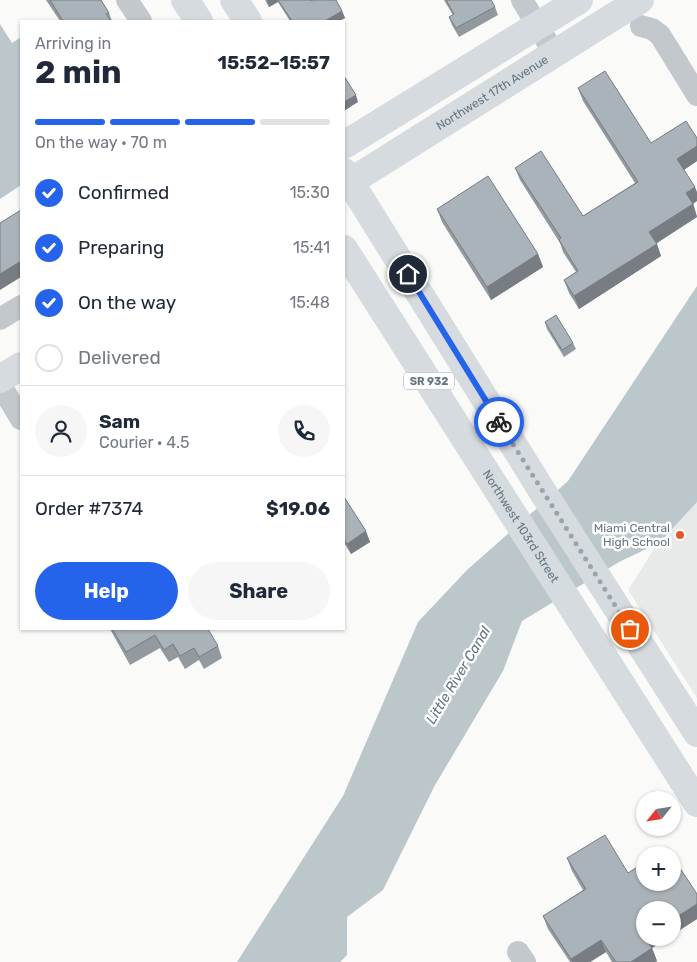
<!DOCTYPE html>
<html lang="en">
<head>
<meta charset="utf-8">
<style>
	body { margin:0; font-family:Rubik,sans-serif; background:#f6f6f7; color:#1f2937; height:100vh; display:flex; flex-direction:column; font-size:19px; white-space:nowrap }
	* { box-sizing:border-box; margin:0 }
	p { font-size:16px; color:#747a83 }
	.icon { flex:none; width:28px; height:28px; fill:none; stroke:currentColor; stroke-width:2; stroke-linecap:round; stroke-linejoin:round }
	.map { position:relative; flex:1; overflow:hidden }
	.sheet { position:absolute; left:20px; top:20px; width:325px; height:610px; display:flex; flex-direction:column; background:#fff; border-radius:0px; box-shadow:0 1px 4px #0004 }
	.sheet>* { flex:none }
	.needle { width:32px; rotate:240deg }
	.fabs { position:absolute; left:636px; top:791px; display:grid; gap:10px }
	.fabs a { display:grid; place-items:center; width:45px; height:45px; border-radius:50%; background:#fff; box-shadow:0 1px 4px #0004; font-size:25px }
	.pin { position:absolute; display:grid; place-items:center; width:42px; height:42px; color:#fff; margin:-21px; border:2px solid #fff; border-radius:50%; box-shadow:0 1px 5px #0007 }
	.courier { position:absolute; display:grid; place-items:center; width:50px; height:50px; margin:-25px; border:4px solid #2563eb; border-radius:50%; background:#fff; color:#222; box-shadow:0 1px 6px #0007 }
	.overview em { font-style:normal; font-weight:700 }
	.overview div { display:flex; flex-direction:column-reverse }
	.overview { display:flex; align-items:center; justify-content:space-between; height:85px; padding:0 15px }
	h1 { font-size:32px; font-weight:700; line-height:38px }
	.bar { display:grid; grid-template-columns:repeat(4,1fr); gap:8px 5px; align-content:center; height:60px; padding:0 15px }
	.bar i { height:6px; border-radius:4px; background:#e0e1e3 }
	.bar .active { background:#2563eb }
	.bar p { grid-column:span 4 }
	.line { display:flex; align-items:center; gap:12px; padding:0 15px; border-top:1px solid #e0e1e3 }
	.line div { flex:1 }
	.round { display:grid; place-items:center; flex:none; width:52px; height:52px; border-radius:26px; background:#f6f6f7 }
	ol { padding:0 15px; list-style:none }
	li { display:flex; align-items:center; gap:15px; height:55px }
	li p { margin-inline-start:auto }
	li .icon { padding:5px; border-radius:50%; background:#2563eb; color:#fff; stroke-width:4 }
	li:last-child { color:#747a83 }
	li i { width:28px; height:28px; border:2px solid #e0e1e3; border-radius:50% }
	.cta { display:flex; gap:10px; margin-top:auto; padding:10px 15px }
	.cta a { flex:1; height:58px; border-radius:30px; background:#2563eb; color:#fff; font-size:20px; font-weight:700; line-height:58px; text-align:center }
	.cta a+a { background:#f6f6f7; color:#1f2937 }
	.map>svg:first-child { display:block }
	.built { fill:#e8e9e9 }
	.water { fill:#bbc7cb }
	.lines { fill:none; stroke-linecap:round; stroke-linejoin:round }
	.minor { stroke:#c3c8cc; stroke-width:22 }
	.major { stroke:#d6dbdf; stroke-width:28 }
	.wall { fill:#929a9f }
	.shaded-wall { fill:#777d82 }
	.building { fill:#aab3b9; stroke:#777d82 }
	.done { stroke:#99a4ac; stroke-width:5; stroke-dasharray:0 9 }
	.route { stroke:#2563eb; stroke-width:6 }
	.poi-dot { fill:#e4572e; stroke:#fff; stroke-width:2 }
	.labels { text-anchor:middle; stroke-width:5; stroke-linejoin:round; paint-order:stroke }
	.shield { fill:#fff; stroke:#939fa8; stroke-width:1 }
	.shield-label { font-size:11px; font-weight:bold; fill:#657683 }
	.street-label { font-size:12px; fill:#657683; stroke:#fff }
	.poi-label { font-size:12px; fill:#657683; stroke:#fff; text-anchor:end }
	.water-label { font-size:14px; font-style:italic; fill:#60757c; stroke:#fff }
</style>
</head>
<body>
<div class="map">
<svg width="697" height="962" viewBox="0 0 697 962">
	<rect width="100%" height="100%" fill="#fafaf8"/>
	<path class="built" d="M697 481V698L628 590Z"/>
	<g class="water">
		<path d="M0 24 12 43 21 37V185L0 199Z"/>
		<path d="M697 286V502L659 543 619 562 522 621 503 671 435 785 383 890 347 917V955L340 962H237L343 796 418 622 467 570 568 481Z"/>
	</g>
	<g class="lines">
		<g class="minor">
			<path d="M127 0 141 21"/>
			<path d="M522 0 554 53"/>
			<path d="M641 26 652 29 660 35 697 95"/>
			<path d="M0 319 21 306"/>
			<path d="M0 384 21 419"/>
			<path d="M518 952 525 962"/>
		</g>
		<g class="major">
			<path d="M185 0 199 21"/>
			<path d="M234 0 248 21"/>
			<path d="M344 145 579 0"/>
			<path d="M344 172 544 494 697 733"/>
			<path id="s1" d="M344 183 350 182 640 0"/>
			<path id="s2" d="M344 249 697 803"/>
			<path d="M0 379 21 366"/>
		</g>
	</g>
	<g class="wall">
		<path d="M46 0H101L109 13 112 21H60Z"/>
		<path d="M265 0H311L312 1 342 11 345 18 339 21H290L278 2 269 7Z"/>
		<path d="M444 0H491L495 7 498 15 459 37 452 25 449 17 453 15Z"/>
		<path d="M578 88 651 143 697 138V161L684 170 697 217 656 243 661 256 579 309 569 293 564 280 576 272 563 252 560 243 520 180 515 168 583 216 635 183 583 101Z"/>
		<path d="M437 209 538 254 543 267 491 300 442 222Z"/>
		<path d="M545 322 573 343 576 349 564 357 547 329Z"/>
		<path d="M344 497 370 542 351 554 344 543Z"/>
		<path d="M110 629H208L218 646 222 658 204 669 199 660 185 669 178 657 169 662 160 648 130 665Z"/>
		<path d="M567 858 628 873 697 894V919L672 935V910L652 948 657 961 655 962H612L606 952 590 962H570L548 929 543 916 583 890 572 871Z"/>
	</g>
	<g class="shaded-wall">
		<path d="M267 0H277L278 2 269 7Z"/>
		<path d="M342 11 345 18 339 21H325Z"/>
		<path d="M356 95 358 102 344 111V102Z"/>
		<path d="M697 146V161L682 171 677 159Z"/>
		<path d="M695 187 697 192V201L693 204 697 217 654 245 649 232 686 193Z"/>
		<path d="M657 244 661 256 579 309 574 296Z"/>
		<path d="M538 254 543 267 491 300 487 287Z"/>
		<path d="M21 261V277L0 290V274Z"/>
		<path d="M366 531 370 542 351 554 347 544Z"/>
		<path d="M697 904V919L672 935V920Z"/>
		<path d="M645 938H669L652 948 657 961 655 962H631Z"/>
		<path d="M601 940 606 952 590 962H572L571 959Z"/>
	</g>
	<g class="building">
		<path d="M50 0H101L109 13 106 14 111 21H63Z"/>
		<path d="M278 0H311L312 1 314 0H336L342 11 325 21H292Z"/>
		<path d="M446 0H491L495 7 456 28 449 17 454 14Z"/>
		<path d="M605 71 651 143 686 121 697 138V146L677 159 695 187 686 193 693 204 649 232 657 244 574 296 564 280 578 271 559 240 561 238 515 168 541 151 583 216 638 182 578 88Z"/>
		<path d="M344 76 356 95 344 102Z"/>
		<path d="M488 176 538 254 487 287 437 209Z"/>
		<path d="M21 210V261L0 274V223Z"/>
		<path d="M556 315 573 343 562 350 545 322Z"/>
		<path d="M344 497 366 531 347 544 344 539Z"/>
		<path d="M112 629H208L218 646 199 657 194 648 180 656 173 644 164 650 155 635 126 652Z"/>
		<path d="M605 835 628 873 645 862V882H672V856L697 894V904L672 920V910H645V938L652 948 631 962H616L601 940 571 959 543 916 586 889 567 858Z"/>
		<path d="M667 848 672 855H656Z"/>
	</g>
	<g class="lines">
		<path class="done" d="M499 422 630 629"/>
		<path class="route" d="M408 274 499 422"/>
	</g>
	<circle class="poi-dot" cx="680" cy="535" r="5"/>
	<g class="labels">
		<rect class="shield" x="404" y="372.5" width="50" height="17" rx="4"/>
		<g class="shield-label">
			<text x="429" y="385">SR 932</text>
		</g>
		<g class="street-label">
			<text dy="4" stroke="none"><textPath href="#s1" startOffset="174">Northwest 17th Avenue</textPath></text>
			<text dy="4" stroke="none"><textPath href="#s2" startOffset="329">Northwest 103rd Street</textPath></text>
		</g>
		<g class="poi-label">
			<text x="670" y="532">Miami Central<tspan x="670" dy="14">High School</tspan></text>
		</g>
		<g class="water-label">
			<text transform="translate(458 675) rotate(-59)" y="5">Little River Canal</text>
		</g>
	</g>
</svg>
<div class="fabs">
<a><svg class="needle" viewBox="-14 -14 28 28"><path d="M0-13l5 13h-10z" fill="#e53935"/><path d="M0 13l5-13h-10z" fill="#747a83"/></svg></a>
<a>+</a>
<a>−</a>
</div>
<div class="pin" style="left:630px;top:629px;background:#ea580c"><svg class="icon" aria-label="bag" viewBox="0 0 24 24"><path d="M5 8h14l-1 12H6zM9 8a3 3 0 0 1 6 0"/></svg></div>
<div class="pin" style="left:408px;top:274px;background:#1f2937"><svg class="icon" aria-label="home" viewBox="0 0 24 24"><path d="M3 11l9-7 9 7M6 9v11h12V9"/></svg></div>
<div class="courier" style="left:499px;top:422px"><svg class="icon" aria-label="bike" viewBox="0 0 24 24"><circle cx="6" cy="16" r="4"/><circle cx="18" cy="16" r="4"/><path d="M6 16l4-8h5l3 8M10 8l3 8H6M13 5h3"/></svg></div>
<section class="sheet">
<div class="overview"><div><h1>2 min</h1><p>Arriving in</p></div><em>15:52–15:57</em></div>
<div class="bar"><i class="active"></i><i class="active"></i><i class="active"></i><i></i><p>On the way · 70 m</p></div>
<ol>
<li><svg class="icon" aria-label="check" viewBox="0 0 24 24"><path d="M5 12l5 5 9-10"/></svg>Confirmed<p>15:30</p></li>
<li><svg class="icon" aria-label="check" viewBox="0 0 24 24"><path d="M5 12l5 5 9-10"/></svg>Preparing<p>15:41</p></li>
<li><svg class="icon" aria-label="check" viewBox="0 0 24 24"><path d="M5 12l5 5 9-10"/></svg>On the way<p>15:48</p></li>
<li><i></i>Delivered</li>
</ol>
<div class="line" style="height:90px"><a class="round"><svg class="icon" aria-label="person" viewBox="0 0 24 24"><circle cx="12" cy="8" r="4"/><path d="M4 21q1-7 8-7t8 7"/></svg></a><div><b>Sam</b><p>Courier · 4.5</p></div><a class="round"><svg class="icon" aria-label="phone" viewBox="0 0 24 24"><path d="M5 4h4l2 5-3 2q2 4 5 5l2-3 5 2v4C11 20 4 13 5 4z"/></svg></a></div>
<div class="line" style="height:65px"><div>Order #7374</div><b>$19.06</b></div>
<div class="cta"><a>Help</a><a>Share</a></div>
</section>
</div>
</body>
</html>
